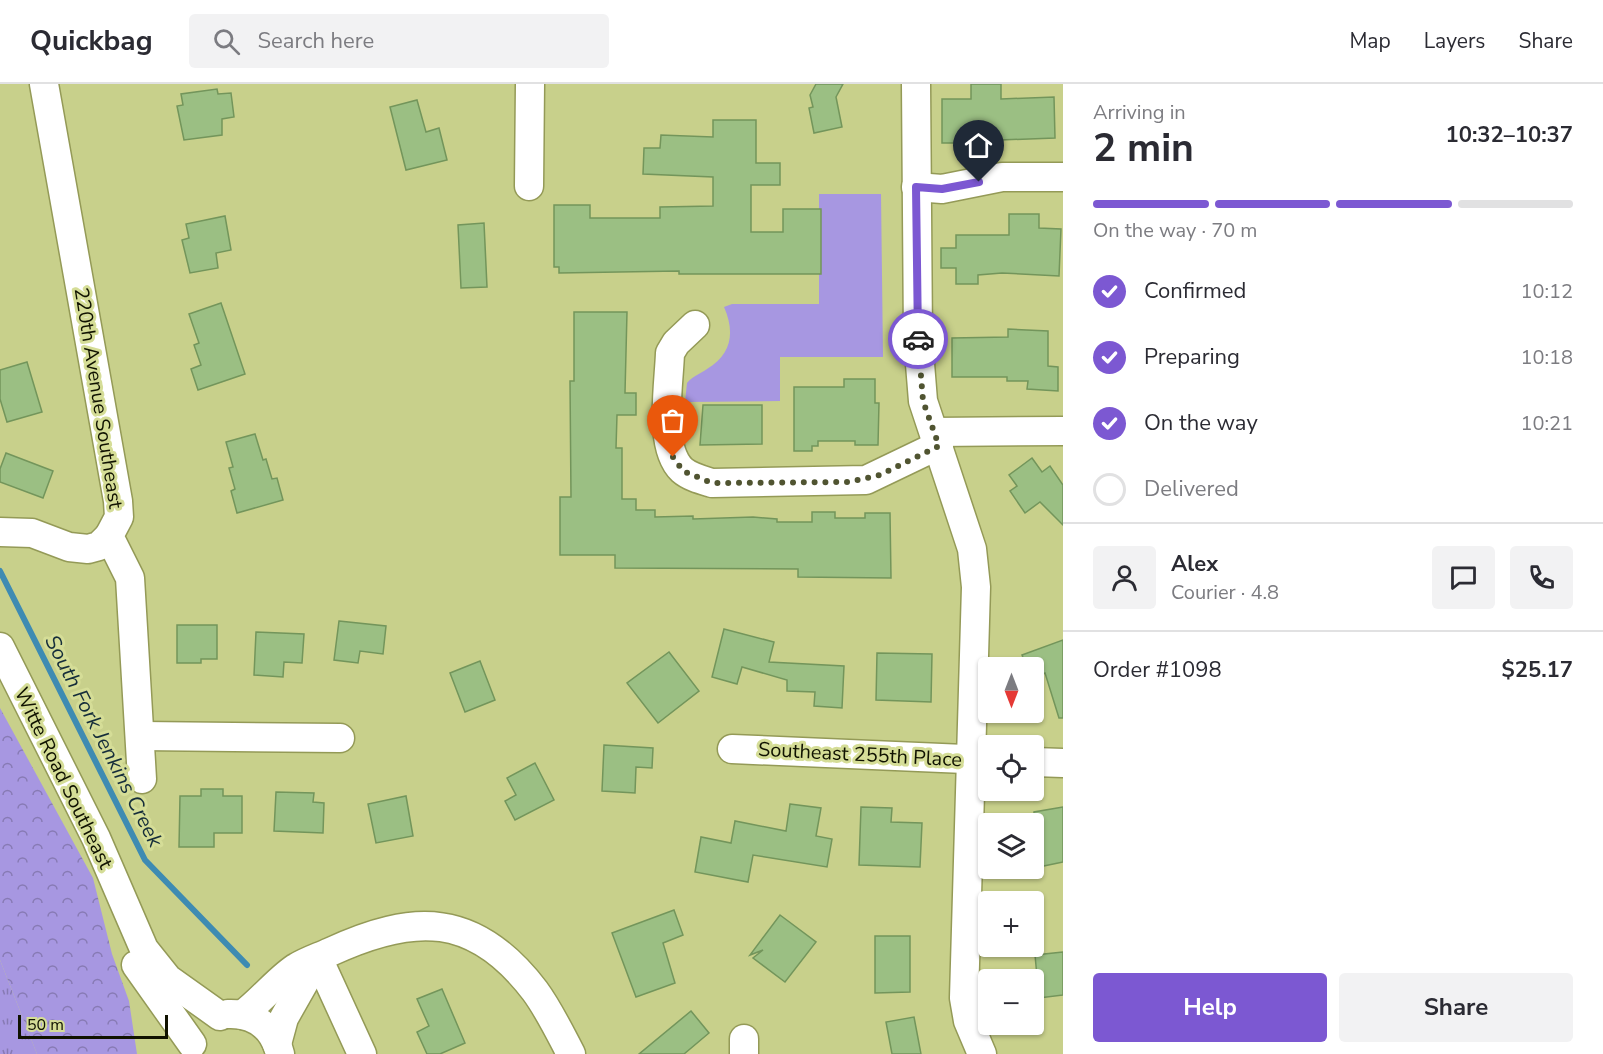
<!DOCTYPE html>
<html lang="en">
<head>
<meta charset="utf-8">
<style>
	body { margin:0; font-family:"Nunito Sans",sans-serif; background:#f2f2f3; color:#2b2b33; height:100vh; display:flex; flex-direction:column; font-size:22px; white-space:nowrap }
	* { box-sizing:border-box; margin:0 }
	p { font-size:20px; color:#7c7c81 }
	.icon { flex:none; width:33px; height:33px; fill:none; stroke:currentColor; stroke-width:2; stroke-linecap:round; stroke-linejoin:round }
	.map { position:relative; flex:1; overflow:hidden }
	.details { display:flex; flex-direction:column; background:#fff; width:540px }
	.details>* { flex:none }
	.needle { width:39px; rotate:180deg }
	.fabs { position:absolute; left:978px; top:573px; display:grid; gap:12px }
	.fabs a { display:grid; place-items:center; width:66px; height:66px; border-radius:6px; background:#fff; box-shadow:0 2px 4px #0004; font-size:30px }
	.scale { position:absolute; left:18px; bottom:15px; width:150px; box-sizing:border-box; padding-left:6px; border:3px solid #101200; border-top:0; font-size:16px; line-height:21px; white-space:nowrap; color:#101200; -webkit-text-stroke:4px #d5dd97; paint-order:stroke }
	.pin { position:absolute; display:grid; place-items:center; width:51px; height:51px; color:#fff; margin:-62px -26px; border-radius:50% 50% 50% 0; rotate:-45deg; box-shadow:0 0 6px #0007 }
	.pin .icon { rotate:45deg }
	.courier { position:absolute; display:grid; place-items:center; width:60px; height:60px; margin:-30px; border:4px solid #7c58d2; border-radius:50%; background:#fff; color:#222; box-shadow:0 2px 8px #0007 }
	.head em { font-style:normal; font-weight:700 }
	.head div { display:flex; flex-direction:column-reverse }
	.head { display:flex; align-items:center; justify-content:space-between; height:102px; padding:0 30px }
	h1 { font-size:39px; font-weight:700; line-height:45px }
	.bar { display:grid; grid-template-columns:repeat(4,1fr); gap:9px 6px; align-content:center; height:72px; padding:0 30px }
	.bar i { height:8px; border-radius:4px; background:#e1e1e2 }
	.bar .current { background:#7c58d2 }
	.bar p { grid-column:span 4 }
	.line { display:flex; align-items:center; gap:15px; padding:0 30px; border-top:2px solid #e1e1e2 }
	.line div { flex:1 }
	.round { display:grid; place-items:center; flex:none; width:63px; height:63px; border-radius:6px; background:#f2f2f3 }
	ol { padding:0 30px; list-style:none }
	li { display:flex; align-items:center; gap:18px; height:66px }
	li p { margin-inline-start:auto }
	li .icon { padding:6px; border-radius:50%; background:#7c58d2; color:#fff; stroke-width:4 }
	li:last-child { color:#7c7c81 }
	li i { width:33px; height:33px; border:3px solid #e1e1e2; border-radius:50% }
	.button { display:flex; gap:12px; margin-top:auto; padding:12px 30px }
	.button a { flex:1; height:69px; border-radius:6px; background:#7c58d2; color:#fff; font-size:24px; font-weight:700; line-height:69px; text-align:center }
	.button a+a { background:#f2f2f3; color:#2b2b33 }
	header { display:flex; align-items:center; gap:36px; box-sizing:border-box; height:84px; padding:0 30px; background:#fff; border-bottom:2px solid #e1e1e2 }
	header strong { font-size:28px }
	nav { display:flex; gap:33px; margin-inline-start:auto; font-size:21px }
	.search { width:420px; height:54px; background:#f2f2f3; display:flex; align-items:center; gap:15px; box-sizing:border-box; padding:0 21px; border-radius:6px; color:#7c7c81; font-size:22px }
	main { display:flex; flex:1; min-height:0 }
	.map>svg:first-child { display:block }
	.grass { fill:url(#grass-tufts) }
	.forest { fill:url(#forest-crowns) }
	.park { fill:#a797e1 }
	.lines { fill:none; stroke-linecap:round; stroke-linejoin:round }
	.stream { stroke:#3e8bb2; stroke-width:6 }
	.building { fill:#9bbf83; stroke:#73955b; stroke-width:1.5 }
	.minor-casing { stroke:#949a57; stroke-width:31 }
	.minor { stroke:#fff; stroke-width:28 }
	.done { stroke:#505431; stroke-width:6; stroke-dasharray:0 10.8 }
	.route { stroke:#7c58d2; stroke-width:8 }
	.labels { text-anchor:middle; stroke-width:6; stroke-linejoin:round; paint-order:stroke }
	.street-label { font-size:20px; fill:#101200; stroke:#d5dd97 }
	.water-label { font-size:21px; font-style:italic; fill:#152d3a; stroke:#d5dd97 }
</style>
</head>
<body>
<header>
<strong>Quickbag</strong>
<div class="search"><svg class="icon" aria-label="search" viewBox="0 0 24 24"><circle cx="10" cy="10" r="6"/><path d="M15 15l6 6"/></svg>Search here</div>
<nav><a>Map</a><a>Layers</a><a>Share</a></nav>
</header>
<main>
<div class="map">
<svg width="1063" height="970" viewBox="0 0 1063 970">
	<defs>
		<pattern id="grass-tufts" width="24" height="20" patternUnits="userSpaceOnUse" patternTransform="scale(1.5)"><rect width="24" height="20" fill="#a797e1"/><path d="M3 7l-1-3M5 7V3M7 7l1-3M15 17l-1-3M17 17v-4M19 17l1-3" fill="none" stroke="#877ab4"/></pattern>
		<pattern id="forest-crowns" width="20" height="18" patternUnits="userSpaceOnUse" patternTransform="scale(1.5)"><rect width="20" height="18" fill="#a797e1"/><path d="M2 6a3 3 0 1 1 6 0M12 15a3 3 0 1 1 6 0" fill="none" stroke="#877ab4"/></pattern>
	</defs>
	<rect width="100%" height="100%" fill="#c8d08b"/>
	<path class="grass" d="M0 876 37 970H0Z"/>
	<path class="forest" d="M0 624 93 794 112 870 129 917 137 970H37L0 876Z"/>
	<path class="park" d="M819 110H881L883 273H780V317L685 318 687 299C693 292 700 290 707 285 732 270 735 248 724 223L732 220H819Z"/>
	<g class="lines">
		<path class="stream" d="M0 487 145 776 247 881"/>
	</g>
	<g class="building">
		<path d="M816 0H843L836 13 842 43 814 49 809 24 813 23 810 11Z"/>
		<path d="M971 0H1001V15L1054 13 1055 54 1000 56V59H942V15H971Z"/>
		<path d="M217 5 218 10 231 9 234 33 222 35V51L184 56 177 22 183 21 181 10Z"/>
		<path d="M417 16 426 48 439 44 447 76 406 86 390 23Z"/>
		<path d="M713 36H756V79H780V101H751V148H783V125H821V190H679V187L559 189V183H554V121H590V134H660V123L713 122V93L643 90 644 64H660L661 51 713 53Z"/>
		<path d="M1009 130H1039V144L1061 145 1059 192 1002 189 978 191V200H956V184H941V164H956V151H1009Z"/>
		<path d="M225 132 231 166 216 169 218 184 190 189 182 156 189 154 186 140Z"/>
		<path d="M484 139 487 203 461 204 458 141Z"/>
		<path d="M221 219 245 290 198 306 191 285 201 281 194 261 199 259 189 230Z"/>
		<path d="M574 228H627L625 309H636V331H617L616 364H622V415H636V426H655V433L693 432V435L753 433 777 435V438H812V428H835V434H865V429H890L891 494 798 493V485L615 484V471H560V413H571L570 297H574Z"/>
		<path d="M1008 245 1048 247V282L1058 283V307L1027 305 1028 297H1007V293H952V254L1008 253Z"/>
		<path d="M27 278 42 328 7 338 0 315V286Z"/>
		<path d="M844 295H875V319H879L878 361H855V357H818V362H812V367H794V303H844Z"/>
		<path d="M703 321H762V360L700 361Z"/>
		<path d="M255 350 263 376 266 375 272 395 277 394 283 416 237 429 231 407 235 405 229 384 233 383 226 358Z"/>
		<path d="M6 369 53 387 43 414 0 398V385Z"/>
		<path d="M1032 374 1042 388 1050 382 1063 401V441L1040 418 1025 429 1010 407 1017 402 1009 391Z"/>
		<path d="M339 537 386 542 383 570 360 567 358 579 334 576Z"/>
		<path d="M177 541H217V575H201V579H177Z"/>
		<path d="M724 545 774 558 769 578 844 582 842 624 814 622 815 608 787 607V596L742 583 737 600 712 593Z"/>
		<path d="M256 548 304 550 302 579 284 578 283 593 254 591Z"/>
		<path d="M1063 556V634H1059L1045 589 1034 594V584H1027L1022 571Z"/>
		<path d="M669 568 699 607 658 639 627 599Z"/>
		<path d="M877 569 932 570 931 618 876 616Z"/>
		<path d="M480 577 495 616 465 628 450 589Z"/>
		<path d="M604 661 653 664 652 684 636 683 635 709 602 707Z"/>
		<path d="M535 679 554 716 515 736 505 717 516 711 507 694Z"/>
		<path d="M201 705H223V712H242V749H214V763H179L180 712H201Z"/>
		<path d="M276 708 314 709 313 718 324 719 323 749 274 747Z"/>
		<path d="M406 712 413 752 376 759 368 720Z"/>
		<path d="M790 720 821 724 816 752 832 755 827 783 753 771 748 798 695 788 701 753 731 759 735 737 786 747Z"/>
		<path d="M861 723 892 724 891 738 922 739 920 783 859 781Z"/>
		<path d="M1063 723V778L1034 784V728Z"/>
		<path d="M674 826 683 851 663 859 675 899 636 913 612 849Z"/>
		<path d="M780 831 816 858 785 898 753 874 763 866 750 871Z"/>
		<path d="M875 852H910V908L875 909Z"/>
		<path d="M1063 868V911L1039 914 1035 871Z"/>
		<path d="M442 905 465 959 440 970H427L417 948 429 942 417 915Z"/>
		<path d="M691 927 709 949 684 970H639Z"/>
		<path d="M914 933 921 970H892L886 938Z"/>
	</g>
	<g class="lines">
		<g class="minor-casing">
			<g id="minor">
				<path d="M44 0 118 417 119 433 109 452 130 494 142 695"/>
				<path d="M916 0 918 255 923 317 972 465 976 503 964 914 968 937 982 970"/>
				<path d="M529 102 530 0"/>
				<path d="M916 103 942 105 1002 93H1063"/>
				<path d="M695 241 676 259 670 269C669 301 658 363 682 386 690 393 702 396 712 399L866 396 939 361"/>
				<path d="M934 348 1063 347"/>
				<path d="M0 448 32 449 69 463 88 465 99 462 109 452"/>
				<path d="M0 563 96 754 144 865 168 895 220 932"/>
				<path d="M142 652 340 654"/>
				<path d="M732 665 988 676"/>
				<path d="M1034 678 1063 679"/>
				<path d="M318 874 362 970"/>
				<path d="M136 881 192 960"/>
				<path d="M228 930C255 929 274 944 280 970"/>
				<path d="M242 931C260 918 282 891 297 883 307 877 319 873 330 868 414 829 475 828 535 907 549 926 560 949 571 970"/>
				<path d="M277 960 284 934 318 874"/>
				<path d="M744 970V955"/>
			</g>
		</g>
		<use href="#minor" class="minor"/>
	</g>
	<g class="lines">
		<path class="done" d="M673 373 683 387 712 399 849 398 880 391 939 362 923 317 918 255"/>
		<path class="route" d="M918 255 916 103 942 105 979 98"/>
	</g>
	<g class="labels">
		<g class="street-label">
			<text transform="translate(99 314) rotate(81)" y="7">220th Avenue Southeast</text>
			<text transform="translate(860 670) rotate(3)" y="7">Southeast 255th Place</text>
			<text transform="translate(64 694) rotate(64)" y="7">Witte Road Southeast</text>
		</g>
		<g class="water-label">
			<text transform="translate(104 657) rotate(63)" y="7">South Fork Jenkins Creek</text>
		</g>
	</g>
</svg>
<div class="fabs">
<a><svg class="needle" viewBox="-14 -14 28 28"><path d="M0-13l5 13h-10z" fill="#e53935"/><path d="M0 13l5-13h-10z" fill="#7c7c81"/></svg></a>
<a><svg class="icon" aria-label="locate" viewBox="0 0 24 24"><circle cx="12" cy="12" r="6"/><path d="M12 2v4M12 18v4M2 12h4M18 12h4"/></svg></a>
<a><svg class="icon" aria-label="layers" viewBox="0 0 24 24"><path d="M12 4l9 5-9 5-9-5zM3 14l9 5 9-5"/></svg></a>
<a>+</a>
<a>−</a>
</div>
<div class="scale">50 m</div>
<div class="pin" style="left:673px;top:373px;background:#ea580c"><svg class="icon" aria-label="bag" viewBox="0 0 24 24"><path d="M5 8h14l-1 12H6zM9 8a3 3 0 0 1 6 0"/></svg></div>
<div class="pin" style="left:979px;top:98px;background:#1f2937"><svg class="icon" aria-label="home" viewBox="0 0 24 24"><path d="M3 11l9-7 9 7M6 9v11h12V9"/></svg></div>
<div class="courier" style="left:918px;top:255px"><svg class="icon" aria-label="car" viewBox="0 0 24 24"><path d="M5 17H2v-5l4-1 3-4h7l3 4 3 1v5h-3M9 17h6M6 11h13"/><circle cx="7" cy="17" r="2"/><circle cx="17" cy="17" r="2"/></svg></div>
</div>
<section class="details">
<div class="head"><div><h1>2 min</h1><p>Arriving in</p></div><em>10:32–10:37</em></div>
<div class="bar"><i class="current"></i><i class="current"></i><i class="current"></i><i></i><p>On the way · 70 m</p></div>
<ol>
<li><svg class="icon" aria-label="check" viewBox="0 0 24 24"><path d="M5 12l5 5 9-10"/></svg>Confirmed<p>10:12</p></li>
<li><svg class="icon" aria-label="check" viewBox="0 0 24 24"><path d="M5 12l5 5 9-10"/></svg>Preparing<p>10:18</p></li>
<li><svg class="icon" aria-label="check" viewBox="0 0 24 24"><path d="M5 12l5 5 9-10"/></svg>On the way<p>10:21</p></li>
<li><i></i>Delivered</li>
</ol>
<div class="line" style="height:108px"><a class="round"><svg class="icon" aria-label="person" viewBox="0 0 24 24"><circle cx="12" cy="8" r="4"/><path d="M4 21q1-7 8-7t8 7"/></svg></a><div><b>Alex</b><p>Courier · 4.8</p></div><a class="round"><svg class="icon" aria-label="chat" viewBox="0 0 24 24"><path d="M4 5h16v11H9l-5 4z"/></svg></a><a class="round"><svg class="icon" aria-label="phone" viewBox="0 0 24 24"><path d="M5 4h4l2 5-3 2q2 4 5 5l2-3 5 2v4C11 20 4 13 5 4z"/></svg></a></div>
<div class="line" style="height:78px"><div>Order #1098</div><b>$25.17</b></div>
<div class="button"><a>Help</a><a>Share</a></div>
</section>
</main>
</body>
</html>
